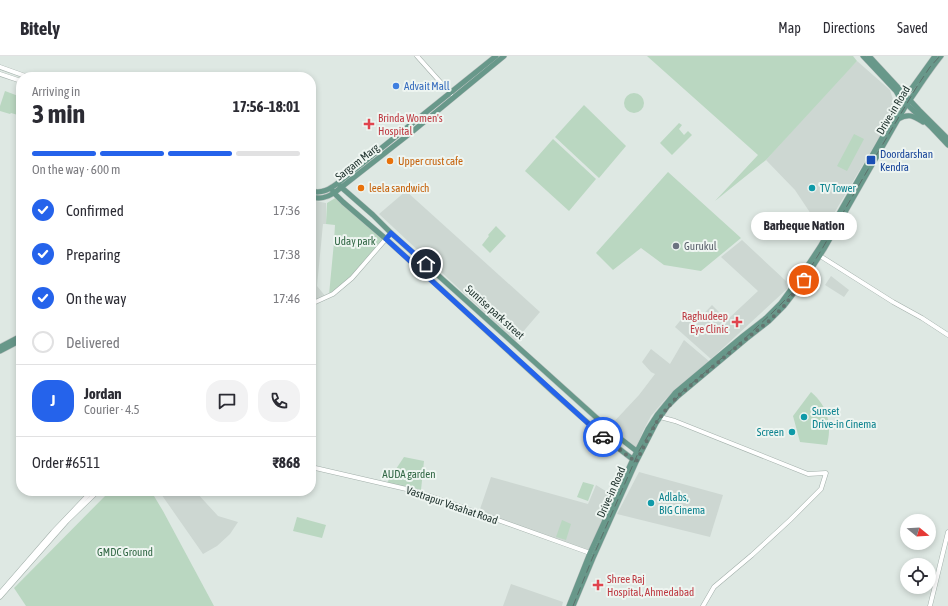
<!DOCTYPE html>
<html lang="en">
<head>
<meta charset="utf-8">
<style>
	body { margin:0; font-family:"Asap Condensed",sans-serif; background:#f2f2f3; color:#2b2b33; height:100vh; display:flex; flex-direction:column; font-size:15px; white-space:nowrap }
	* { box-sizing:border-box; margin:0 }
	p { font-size:13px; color:#7c7c81 }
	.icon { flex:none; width:22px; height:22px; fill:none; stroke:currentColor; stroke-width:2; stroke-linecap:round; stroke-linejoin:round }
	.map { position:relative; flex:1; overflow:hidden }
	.sheet { position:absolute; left:16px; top:16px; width:300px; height:424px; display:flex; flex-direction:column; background:#fff; border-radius:16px; box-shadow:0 2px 6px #0003 }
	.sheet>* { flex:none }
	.needle { width:26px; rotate:108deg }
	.buttons { position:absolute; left:900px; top:458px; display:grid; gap:8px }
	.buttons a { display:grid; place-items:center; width:36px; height:36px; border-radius:50%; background:#fff; box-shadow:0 2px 6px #0003; font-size:20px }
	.pin { position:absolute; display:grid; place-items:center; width:34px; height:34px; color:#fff; margin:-17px; border:2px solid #fff; border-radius:50%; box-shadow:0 1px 4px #0007 }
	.courier { position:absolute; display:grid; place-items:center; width:40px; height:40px; margin:-20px; border:3px solid #2563eb; border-radius:50%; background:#fff; color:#222; box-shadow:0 1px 5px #0007 }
	.bubble { position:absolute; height:28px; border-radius:14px; background:#fff; box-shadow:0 2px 6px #0003; font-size:13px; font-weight:700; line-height:28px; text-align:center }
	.summary em { font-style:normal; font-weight:700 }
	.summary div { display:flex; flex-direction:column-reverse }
	.summary { display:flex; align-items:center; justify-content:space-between; height:68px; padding:0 16px }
	h1 { font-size:26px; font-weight:700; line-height:30px }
	.bar { display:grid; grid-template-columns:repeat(4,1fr); gap:6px 4px; align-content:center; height:48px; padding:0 16px }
	.bar i { height:5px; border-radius:3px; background:#e1e1e2 }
	.bar .selected { background:#2563eb }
	.bar p { grid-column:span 4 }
	.line { display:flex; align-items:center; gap:10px; padding:0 16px; border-top:1px solid #e1e1e2 }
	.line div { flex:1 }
	.round { display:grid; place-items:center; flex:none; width:42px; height:42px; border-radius:16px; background:#f2f2f3 }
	ol { padding:0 16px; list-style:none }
	li { display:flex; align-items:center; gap:12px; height:44px }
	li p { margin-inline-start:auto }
	li .icon { padding:4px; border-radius:50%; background:#2563eb; color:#fff; stroke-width:4 }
	li:last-child { color:#7c7c81 }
	li i { width:22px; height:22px; border:2px solid #e1e1e2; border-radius:50% }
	header { display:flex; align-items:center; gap:24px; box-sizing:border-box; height:56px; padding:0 20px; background:#fff; border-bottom:1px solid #e1e1e2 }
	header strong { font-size:19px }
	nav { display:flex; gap:22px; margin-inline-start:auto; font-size:14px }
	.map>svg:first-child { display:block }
	.built { fill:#cdd7d2 }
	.green { fill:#bad7c1 }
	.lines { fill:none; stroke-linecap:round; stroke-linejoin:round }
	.minor-casing { stroke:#a2afaa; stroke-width:5 }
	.major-casing { stroke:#bdc2c1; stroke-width:6 }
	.minor { stroke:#fff; stroke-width:4 }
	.major { stroke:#68988a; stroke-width:5 }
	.rail { stroke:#5c716b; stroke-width:1; stroke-dasharray:8 4; stroke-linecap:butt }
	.done { stroke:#64746f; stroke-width:4; stroke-dasharray:0 7.2 }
	.route { stroke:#2563eb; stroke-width:5 }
	.shop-dot { fill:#3f7fe0; stroke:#eef5f1; stroke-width:1.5 }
	.health-dot { fill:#e0444e; stroke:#eef5f1; stroke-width:1.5 }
	.transit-dot { fill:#1a4fb4; stroke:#eef5f1; stroke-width:1.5 }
	.food-dot { fill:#e8710a; stroke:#eef5f1; stroke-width:1.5 }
	.culture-dot { fill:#0f9aa8; stroke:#eef5f1; stroke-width:1.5 }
	.worship-dot { fill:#6b7280; stroke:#eef5f1; stroke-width:1.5 }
	.labels { text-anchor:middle; stroke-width:4; stroke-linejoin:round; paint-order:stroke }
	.shop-label { font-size:11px; fill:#366cbe; stroke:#eef5f1; text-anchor:start }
	.street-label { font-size:11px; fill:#223530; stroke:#eef5f1 }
	.health-label { font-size:11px; fill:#be3a42; stroke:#eef5f1; text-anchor:start }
	.transit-label { font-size:11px; fill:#164399; stroke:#eef5f1; text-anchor:start }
	.food-label { font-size:11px; fill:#c56008; stroke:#eef5f1; text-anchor:start }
	.culture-label { font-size:11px; fill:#0d838f; stroke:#eef5f1; text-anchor:start }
	.park-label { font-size:11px; fill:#316744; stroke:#eef5f1 }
	.worship-label { font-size:11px; fill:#5b616d; stroke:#eef5f1; text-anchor:start }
</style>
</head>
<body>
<header>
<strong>Bitely</strong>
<nav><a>Map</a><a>Directions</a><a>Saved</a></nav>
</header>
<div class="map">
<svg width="948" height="550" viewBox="0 0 948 550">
	<rect width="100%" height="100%" fill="#dee8e3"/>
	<g class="built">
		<path d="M857 5 890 34 895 50 884 73 823 176 795 134 766 104 839 23Z"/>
		<path d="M406 135 540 256 515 285 379 158Z"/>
		<path d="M311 144 326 147V168H323L317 230 326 241 311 247Z"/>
		<path d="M742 184 786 225 787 233 711 303 675 271 684 260 695 267 712 249 727 264 758 235 721 201Z"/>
		<path d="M831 220 849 234 844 241 825 229Z"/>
		<path d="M684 284 710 306 672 336 662 347 651 360 643 375 636 392 610 370 639 339 655 318 651 316 642 306 651 293 670 308Z"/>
		<path d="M639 416 723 439 710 481 617 458Z"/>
		<path d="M491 421 588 448 596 429 604 434 615 439 589 496 479 456Z"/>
		<path d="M159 435H195L218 460 238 466 230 478 217 490 203 498Z"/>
		<path d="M511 528 563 546 562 550H503Z"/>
	</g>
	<g class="green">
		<path d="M647 0H853L857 5 766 104 715 145 758 99Z"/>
		<path d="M5 35 21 41V51L18 59 11 57 10 58 0 55V50Z"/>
		<circle cx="634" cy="47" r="10"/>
		<path d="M584 49 626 90 599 122 555 81Z"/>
		<path d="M679 67 682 69 679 73 684 79 688 75 692 79 672 99 660 87Z"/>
		<path d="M854 78 864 83 847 115 837 110Z"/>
		<path d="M553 83 596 123 569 155 525 115Z"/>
		<path d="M668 116 741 182 701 215 664 209 641 192 613 214 596 197Z"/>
		<path d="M337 141 385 183 351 220 329 239 334 186 335 169 326 168 327 147Z"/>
		<path d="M496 170 506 180 490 197 482 189 489 180 488 179Z"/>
		<path d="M811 336C828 350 832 369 827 389L800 386 793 360Z"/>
		<path d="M404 401 424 405 421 434 386 428Z"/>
		<path d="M583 426 594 429 588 445 577 441Z"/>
		<path d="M110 435H151L163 455 214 550H26L14 532Z"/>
		<path d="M297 461 326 469 322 482 293 475Z"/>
		<path d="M562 464 571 468 566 484 556 481Z"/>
	</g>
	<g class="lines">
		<g class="minor-casing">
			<g id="minor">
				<path d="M417 0 451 38"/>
				<path d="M0 11 28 21"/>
				<path d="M0 18 21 25"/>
				<path d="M817 198 893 246 922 262 948 279"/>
				<path d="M311 248 333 238 352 222 391 177"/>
				<path d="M660 361 675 365 808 418 826 417 821 433 790 464 752 499 714 531 703 550"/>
				<path d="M311 411 415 435 445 445 590 497"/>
				<path d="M0 537 53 476 92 435"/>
				<path d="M0 541 67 465 98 435"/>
				<path d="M930 550 948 476"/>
			</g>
		</g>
		<g class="major-casing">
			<g id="major">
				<path d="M863 0 896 35 900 42 931 71 948 89"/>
				<path d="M869 0 919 54 948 83"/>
				<path d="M898 63C909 57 913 60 923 66"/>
				<path d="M338 127 341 131 373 159 391 177 599 364 621 383 639 397"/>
				<path d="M331 132 334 137 343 146 386 183 429 222 553 336 605 382 635 405"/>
				<path d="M311 135C322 138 330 133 338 127L496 0"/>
				<path d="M311 141C320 143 326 142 334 137L413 75 504 0"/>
				<path d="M0 291 21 280"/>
				<path d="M0 295 21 284"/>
				<path d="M569 550 590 497 633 403 648 373 657 359 675 337 743 280 766 262 781 247 800 221 820 191 895 59 906 37 912 32 935 0"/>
				<path d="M573 550 593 502 636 406 656 367 667 351 678 340 746 283 769 265 784 250 804 224 824 193 905 51C917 34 928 16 941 0"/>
			</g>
		</g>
		<use href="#minor" class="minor"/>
		<use href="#major" class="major"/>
		<path class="rail" d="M573 550 592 503 639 395 656 366 684 334 741 286 773 256 793 236 809 214 822 193 870 110 916 32 930 11 940 0"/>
	</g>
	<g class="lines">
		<path class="done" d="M603 381 636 406 656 367 667 352 678 340 746 283 769 265 784 250 804 224"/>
		<path class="route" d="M426 208 391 177 386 183 603 381"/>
	</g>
	<circle class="shop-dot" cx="396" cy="30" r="4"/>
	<g class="health-dot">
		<path d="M367 62h4v4h4v4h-4v4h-4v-4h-4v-4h4z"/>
		<path d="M735 260h4v4h4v4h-4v4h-4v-4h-4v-4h4z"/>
		<path d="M596 523h4v4h4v4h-4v4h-4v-4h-4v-4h4z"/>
	</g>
	<rect class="transit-dot" x="866" y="99" width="10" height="10" rx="2"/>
	<g class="food-dot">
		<circle cx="390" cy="105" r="4"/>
		<circle cx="361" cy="132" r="4"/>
	</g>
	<g class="culture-dot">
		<circle cx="812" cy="132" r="4"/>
		<circle cx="804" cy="361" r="4"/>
		<circle cx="792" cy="376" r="4"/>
		<circle cx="651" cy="447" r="4"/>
	</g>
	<circle class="worship-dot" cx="676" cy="190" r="4"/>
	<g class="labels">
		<g class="shop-label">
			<text x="404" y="34">Advait Mall</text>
		</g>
		<g class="street-label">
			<text transform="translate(893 54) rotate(-59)" y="4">Drive-in Road</text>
			<text transform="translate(357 106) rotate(-38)" y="4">Sargam Marg</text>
			<text transform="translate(495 256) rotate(42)" y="4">Sunrise park street</text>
			<text transform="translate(611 436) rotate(-66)" y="4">Drive-in Road</text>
			<text transform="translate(452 449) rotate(19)" y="4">Vastrapur Vasahat Road</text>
		</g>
		<g class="health-label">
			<text x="378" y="66">Brinda Women's<tspan x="378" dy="13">Hospital</tspan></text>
			<text x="728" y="264" text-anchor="end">Raghudeep<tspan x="728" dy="13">Eye Clinic</tspan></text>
			<text x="607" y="527">Shree Raj<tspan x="607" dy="13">Hospital, Ahmedabad</tspan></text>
		</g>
		<g class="transit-label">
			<text x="880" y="102">Doordarshan<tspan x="880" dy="13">Kendra</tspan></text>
		</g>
		<g class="food-label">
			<text x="398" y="109">Upper crust cafe</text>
			<text x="369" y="136">leela sandwich</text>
		</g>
		<g class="culture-label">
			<text x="820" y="136">TV Tower</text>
			<text x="812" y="359">Sunset<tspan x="812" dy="13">Drive-in Cinema</tspan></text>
			<text x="784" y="380" text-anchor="end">Screen</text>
			<text x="659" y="445">Adlabs,<tspan x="659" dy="13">BIG Cinema</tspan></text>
		</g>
		<g class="park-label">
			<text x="355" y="189">Uday park</text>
			<text x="409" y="422">AUDA garden</text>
			<text x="125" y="500">GMDC Ground</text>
		</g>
		<g class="worship-label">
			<text x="684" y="194">Gurukul</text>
		</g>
	</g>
</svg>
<div class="buttons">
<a><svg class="needle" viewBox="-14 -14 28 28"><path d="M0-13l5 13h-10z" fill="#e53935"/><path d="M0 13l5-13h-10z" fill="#7c7c81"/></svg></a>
<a><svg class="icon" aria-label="locate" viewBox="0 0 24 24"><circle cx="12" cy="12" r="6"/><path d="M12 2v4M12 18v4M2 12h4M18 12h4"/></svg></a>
</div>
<div class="pin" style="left:804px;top:224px;background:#ea580c"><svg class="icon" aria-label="bag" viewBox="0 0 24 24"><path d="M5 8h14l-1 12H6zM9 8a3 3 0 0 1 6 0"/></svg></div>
<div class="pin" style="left:426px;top:208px;background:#1f2937"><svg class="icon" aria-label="home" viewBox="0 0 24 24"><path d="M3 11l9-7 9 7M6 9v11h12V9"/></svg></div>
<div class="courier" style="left:603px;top:381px"><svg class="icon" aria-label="car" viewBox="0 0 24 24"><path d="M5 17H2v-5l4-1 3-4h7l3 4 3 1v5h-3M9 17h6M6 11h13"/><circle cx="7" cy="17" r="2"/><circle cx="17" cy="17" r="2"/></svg></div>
<div class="bubble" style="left:751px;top:156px;width:106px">Barbeque Nation</div>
<section class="sheet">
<div class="summary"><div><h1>3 min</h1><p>Arriving in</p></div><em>17:56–18:01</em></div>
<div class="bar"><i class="selected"></i><i class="selected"></i><i class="selected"></i><i></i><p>On the way · 600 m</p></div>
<ol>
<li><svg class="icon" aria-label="check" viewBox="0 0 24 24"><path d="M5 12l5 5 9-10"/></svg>Confirmed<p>17:36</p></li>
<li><svg class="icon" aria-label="check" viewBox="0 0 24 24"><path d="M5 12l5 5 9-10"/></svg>Preparing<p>17:38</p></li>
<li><svg class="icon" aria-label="check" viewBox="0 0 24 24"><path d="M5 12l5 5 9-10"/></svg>On the way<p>17:46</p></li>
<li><i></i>Delivered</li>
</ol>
<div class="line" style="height:72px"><b class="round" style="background:#2563eb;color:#fff">J</b><div><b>Jordan</b><p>Courier · 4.5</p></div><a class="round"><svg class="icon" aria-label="chat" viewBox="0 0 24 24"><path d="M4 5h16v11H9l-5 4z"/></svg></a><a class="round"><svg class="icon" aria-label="phone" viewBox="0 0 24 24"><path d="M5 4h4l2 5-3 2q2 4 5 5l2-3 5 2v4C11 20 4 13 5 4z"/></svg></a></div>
<div class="line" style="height:52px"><div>Order #6511</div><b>₹868</b></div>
</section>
</div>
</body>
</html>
